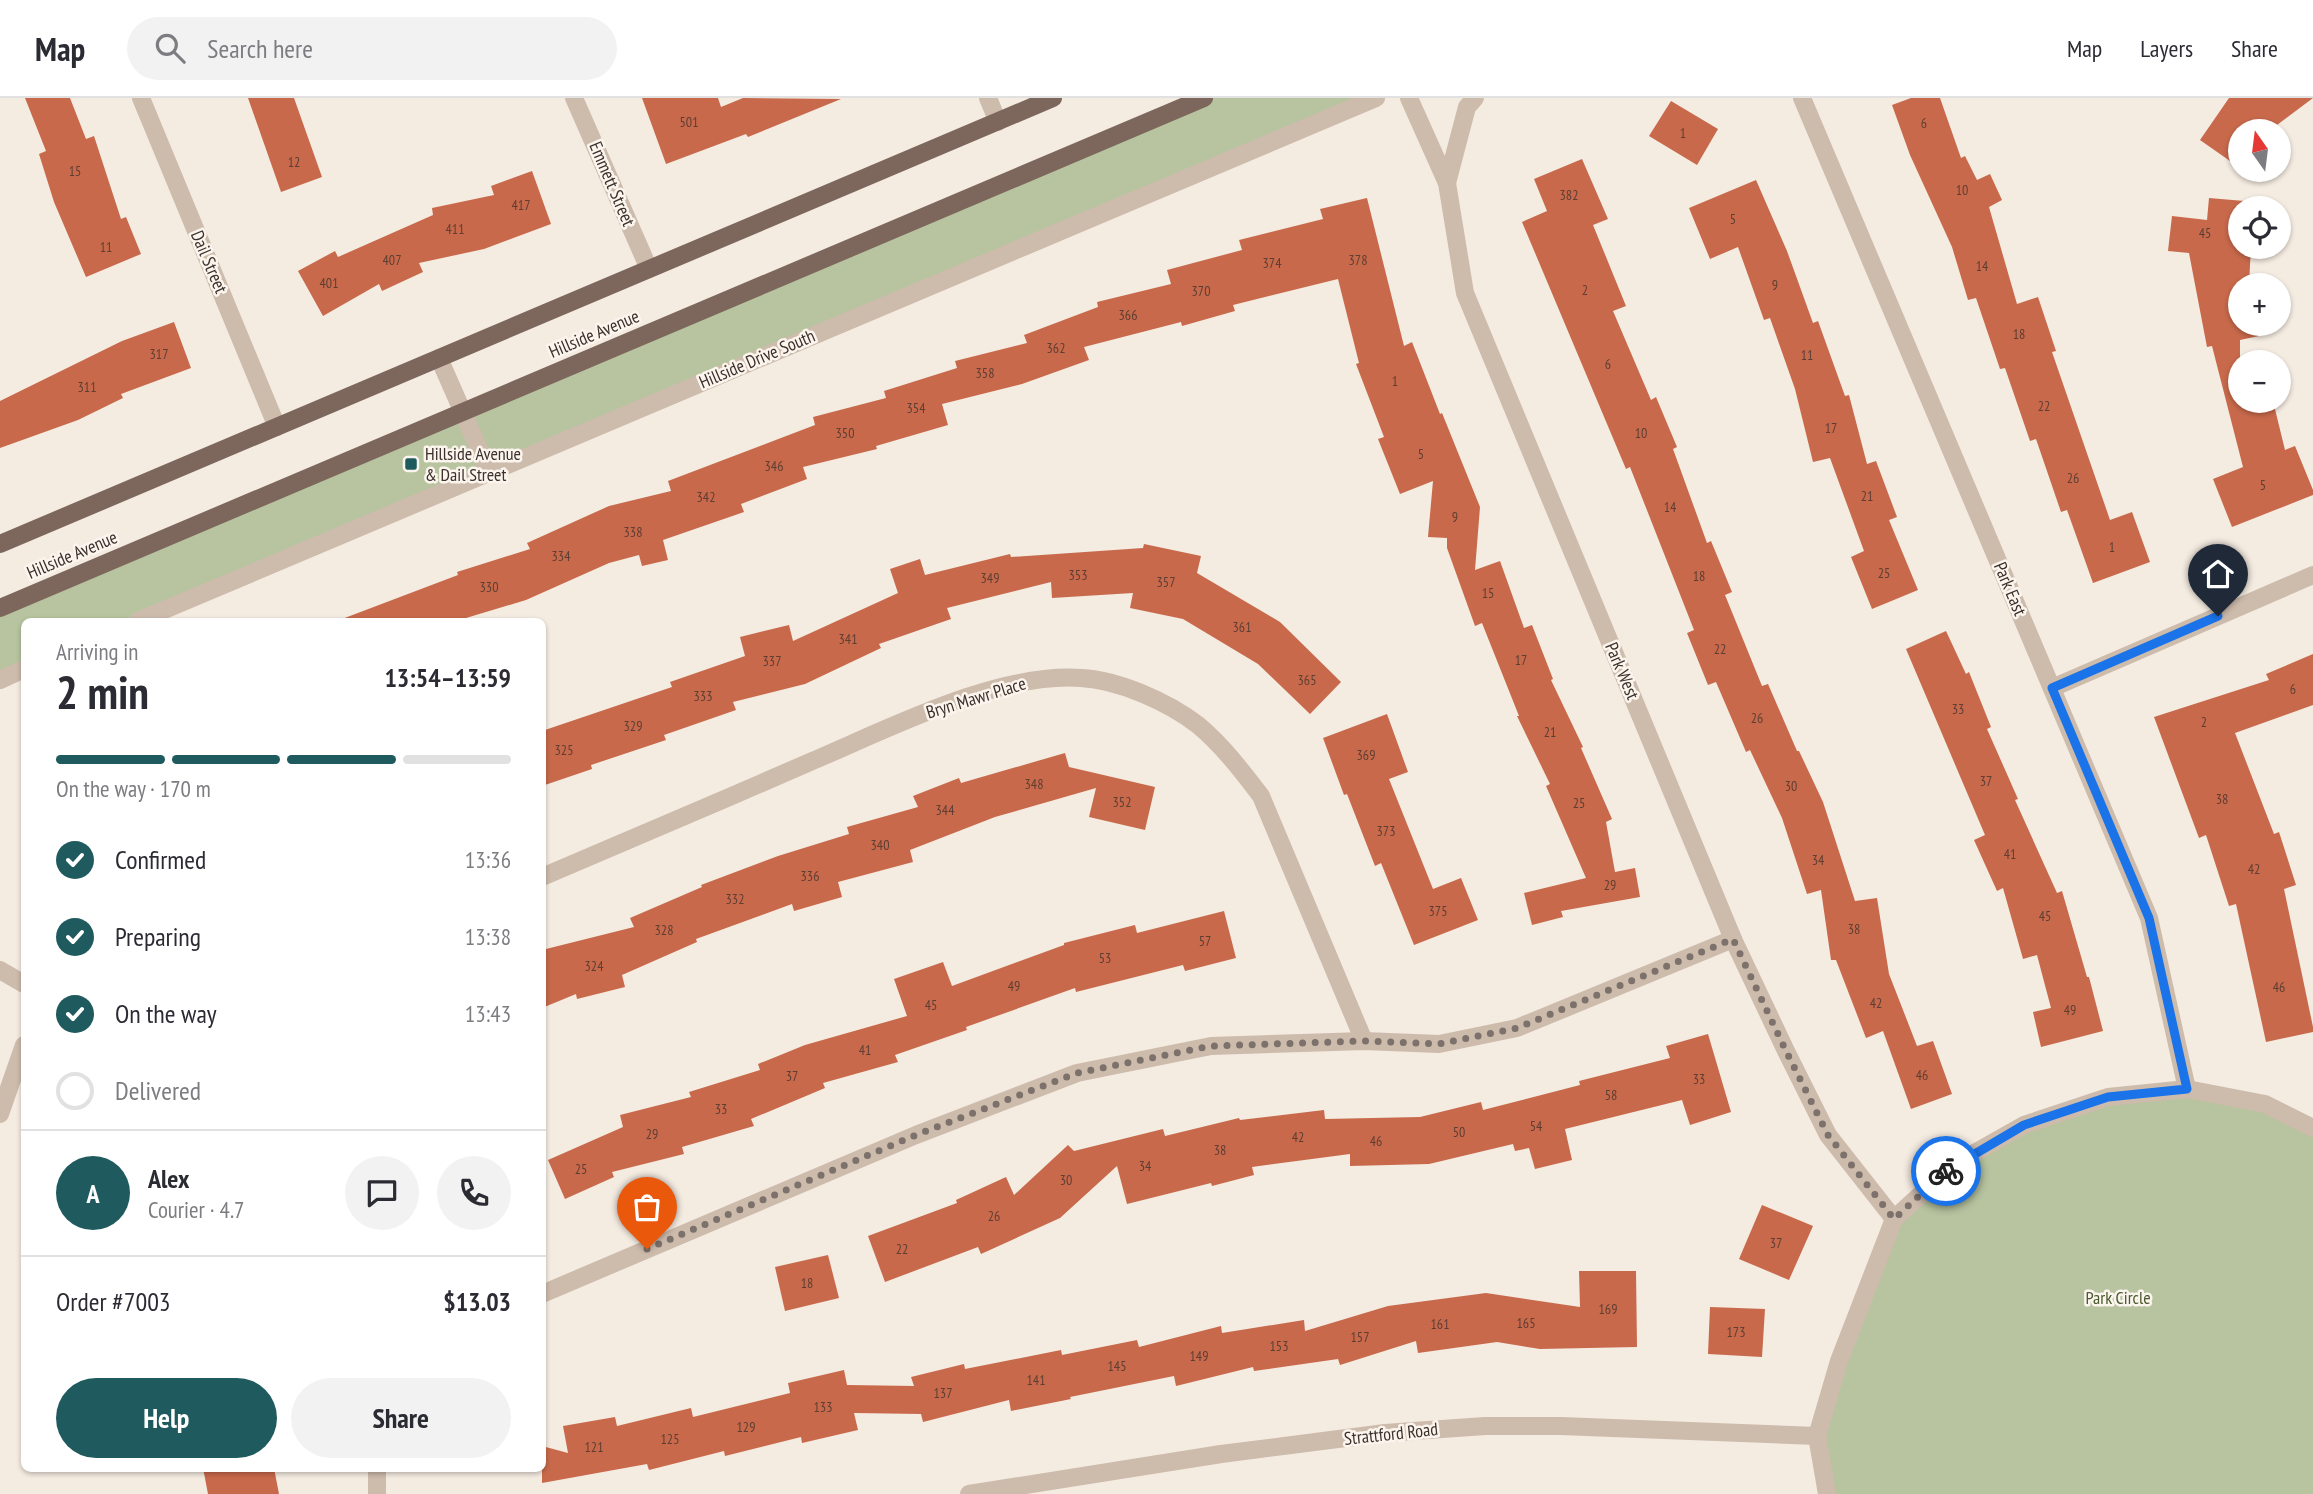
<!DOCTYPE html>
<html lang="en">
<head>
<meta charset="utf-8">
<style>
	body { margin:0; font-family:"PT Sans Narrow",sans-serif; background:#f2f2f3; color:#2b2b33; height:100vh; display:flex; flex-direction:column; font-size:26px; white-space:nowrap }
	* { box-sizing:border-box; margin:0 }
	p { font-size:23px; color:#7c7c81 }
	.icon { flex:none; width:38px; height:38px; fill:none; stroke:currentColor; stroke-width:2; stroke-linecap:round; stroke-linejoin:round }
	.map { position:relative; flex:1; overflow:hidden }
	.side { position:absolute; left:21px; top:520px; width:525px; height:854px; display:flex; flex-direction:column; background:#fff; border-radius:10px; box-shadow:0 2px 5px #0004 }
	.side>* { flex:none }
	.needle { width:46px; rotate:346deg }
	.tools { position:absolute; left:2228px; top:21px; display:grid; gap:14px }
	.tools a { display:grid; place-items:center; width:63px; height:63px; border-radius:50%; background:#fff; box-shadow:0 2px 5px #0004; font-size:35px }
	.pin { position:absolute; display:grid; place-items:center; width:60px; height:60px; color:#fff; margin:-72px -30px; border-radius:50% 50% 50% 0; rotate:-45deg; box-shadow:0 0 7px #0007 }
	.pin .icon { rotate:45deg }
	.courier { position:absolute; display:grid; place-items:center; width:70px; height:70px; margin:-35px; border:5px solid #1a73e8; border-radius:50%; background:#fff; color:#222; box-shadow:0 2px 9px #0007 }
	.headline em { font-style:normal; font-weight:600 }
	.headline div { display:flex; flex-direction:column-reverse }
	.headline { display:flex; align-items:center; justify-content:space-between; height:119px; padding:0 35px }
	h1 { font-size:46px; font-weight:600; line-height:52px }
	.bar { display:grid; grid-template-columns:repeat(4,1fr); gap:10px 7px; align-content:center; height:84px; padding:0 35px }
	.bar i { height:9px; border-radius:5px; background:#e1e1e2 }
	.bar .active { background:#1f5a5e }
	.bar p { grid-column:span 4 }
	.line { display:flex; align-items:center; gap:18px; padding:0 35px; border-top:2px solid #e1e1e2 }
	.line div { flex:1 }
	.round { display:grid; place-items:center; flex:none; width:74px; height:74px; border-radius:37px; background:#f2f2f3 }
	ol { padding:0 35px; list-style:none }
	li { display:flex; align-items:center; gap:21px; height:77px }
	li p { margin-inline-start:auto }
	li .icon { padding:7px; border-radius:50%; background:#1f5a5e; color:#fff; stroke-width:4 }
	li:last-child { color:#7c7c81 }
	li i { width:38px; height:38px; border:4px solid #e1e1e2; border-radius:50% }
	.cta { display:flex; gap:14px; margin-top:auto; padding:14px 35px }
	.cta a { flex:1; height:80px; border-radius:42px; background:#1f5a5e; color:#fff; font-size:28px; font-weight:600; line-height:80px; text-align:center }
	.cta a+a { background:#f2f2f3; color:#2b2b33 }
	header { display:flex; align-items:center; gap:42px; box-sizing:border-box; height:98px; padding:0 35px; background:#fff; border-bottom:2px solid #e1e1e2 }
	header strong { font-size:33px }
	nav { display:flex; gap:38px; margin-inline-start:auto; font-size:24px }
	.search { width:490px; height:63px; background:#f2f2f3; display:flex; align-items:center; gap:18px; box-sizing:border-box; padding:0 24px; border-radius:38px; color:#7c7c81; font-size:26px }
	.map>svg:first-child { display:block }
	.green { fill:#b8c4a0 }
	.building { fill:#c8694b }
	.lines { fill:none; stroke-linecap:round; stroke-linejoin:round }
	.minor { stroke:#cdbbac; stroke-width:18 }
	.major { stroke:#7d675c; stroke-width:18 }
	.done { stroke:#7c716b; stroke-width:7; stroke-dasharray:0 12.6 }
	.route { stroke:#1a73e8; stroke-width:9 }
	.poi-dot { fill:#1f5a5e; stroke:#fbf5ee; stroke-width:2.5 }
	.labels { text-anchor:middle; stroke-width:5; stroke-linejoin:round; paint-order:stroke }
	.number-label { font-size:14px; fill:#5e3e33 }
	.street-label { font-size:18px; fill:#3b302b; stroke:#fbf5ee }
	.poi-label { font-size:18px; fill:#3b302b; stroke:#fbf5ee; text-anchor:start }
	.park-label { font-size:18px; fill:#4a5a2e; stroke:#fbf5ee }
</style>
</head>
<body>
<header>
<strong>Map</strong>
<div class="search"><svg class="icon" aria-label="search" viewBox="0 0 24 24"><circle cx="10" cy="10" r="6"/><path d="M15 15l6 6"/></svg>Search here</div>
<nav><a>Map</a><a>Layers</a><a>Share</a></nav>
</header>
<div class="map">
<svg width="2313" height="1396" viewBox="0 0 2313 1396">
	<rect width="100%" height="100%" fill="#f4ebe1"/>
	<g class="green">
		<path d="M1204 0H1376L138 523H24V571L0 582V510Z"/>
		<path d="M2187 991 2265 1006 2313 1030V1396H1827L1817 1338 1894 1121 1953 1067 2108 999Z"/>
	</g>
	<g class="building">
		<path d="M25 0H70L86 41 94 38 121 121 126 119 141 156 86 179 54 104 39 56 46 53Z"/>
		<path d="M248 0H294L322 79 281 94Z"/>
		<path d="M642 0H718L721 9 743 0 841 1 748 39 746 36 666 66Z"/>
		<path d="M1911 0H1940L1961 60 1965 58 1977 82 1990 76 2002 102 1989 109 2017 206 2038 199 2056 253 2052 254 2110 422 2132 414 2150 464 2093 485 2067 412 2061 414 2036 341 2030 343 2005 270 2000 271 1976 200 1968 202 1952 149 1910 57 1892 7Z"/>
		<path d="M2229 0H2313L2273 30 2278 33H2240V70L2200 42Z"/>
		<path d="M1671 3 1718 31 1697 67 1649 38Z"/>
		<path d="M1582 61 1608 121 1593 127 1626 208 1613 213 1651 302 1656 299 1677 349 1673 351 1707 445 1711 443 1732 494 1725 497 1762 588 1768 586 1797 653H1799L1823 704 1855 803 1877 800 1889 876 1917 948 1933 943 1952 996 1911 1011 1883 933 1866 940 1836 862H1831L1821 792 1807 796 1782 720 1750 652 1746 654 1716 584 1708 587 1687 535 1694 532 1630 369 1626 371 1522 124 1547 113 1534 81Z"/>
		<path d="M532 73 551 126 484 151 419 165 423 174 382 193 379 186 323 218 298 173 335 153 338 159 433 117 432 110 494 97 491 88Z"/>
		<path d="M1756 82 1787 153 1813 225 1818 223 1845 298 1849 297 1867 366 1876 363 1897 419 1889 422 1918 492 1872 511 1851 459 1864 453 1830 360 1813 364 1795 291 1770 220 1764 222 1738 149 1710 161 1689 110Z"/>
		<path d="M1367 100 1404 248 1412 244 1440 316 1442 315 1480 409 1475 472 1500 463 1524 530 1532 527 1553 581 1551 582 1583 649 1581 650 1612 721 1606 724 1615 774 1635 770 1640 799 1561 813 1563 819 1532 827 1524 795 1586 780 1546 688 1550 686 1517 618H1519L1482 525 1475 528 1447 450V440L1428 439 1433 383 1400 396 1378 341 1384 339 1356 266 1359 265 1338 181 1233 207 1235 213 1182 228 1181 224 1084 249 1089 262 1022 286 942 306 948 327 876 348 877 351 803 369 807 381 741 406 744 414 663 442 668 462 642 468 639 457 609 465 526 502 456 523H342V521L458 477 457 474 530 451 527 445 609 408 671 393 668 383 815 327 813 319 886 300 884 293 957 270 955 263 1027 245 1024 237 1098 209 1097 204 1171 186 1167 172 1242 152 1239 142 1323 121 1320 111Z"/>
		<path d="M2209 100 2256 104 2255 110H2240V149H2251L2249 187H2240V226H2256L2259 238 2240 242V303H2273L2285 352 2295 348 2313 392V397L2232 429 2213 381 2243 369 2212 248 2207 249 2189 155 2168 153 2172 118 2207 122Z"/>
		<path d="M174 224 191 270 121 296 123 300 78 322 0 350V303L122 243Z"/>
		<path d="M1144 446 1201 458 1197 475 1280 524 1341 584 1310 616 1258 566 1183 521 1130 510 1133 495 1052 500 1051 484 947 510 951 521 879 546 881 550 805 586 733 604 736 612 664 637 666 642 591 667 592 671 542 688V633L672 589 670 584 745 558 740 539 789 527 793 543 898 495 890 471 920 461 925 477 1010 456 1011 459 1143 450Z"/>
		<path d="M1946 533 1966 576 1969 574 1991 629 1987 631 2018 701 2015 702 2057 795 2062 793 2087 879H2089L2103 933 2041 949 2033 914 2051 910 2037 857 2023 861 2003 790 1997 793 1974 742 1985 737 1906 551Z"/>
		<path d="M2313 556V607L2235 635 2274 736 2279 734 2296 787 2284 791 2313 929V934L2266 944 2236 806 2229 808 2206 737 2199 740 2154 619 2269 582 2266 576Z"/>
		<path d="M1387 616 1408 674 1389 681 1433 791 1461 780 1478 822 1414 847 1381 765 1375 768 1347 696 1344 697 1323 640Z"/>
		<path d="M1065 655 1069 669 1155 689 1145 732 1089 719 1096 690 995 719 910 752 913 764 838 784 842 799 794 813 792 806 696 841 697 844 622 877 625 889 577 901 576 896 542 910V852L634 829 630 820 702 789 701 787 778 758 849 736 847 729 918 709 913 698 959 680 961 685Z"/>
		<path d="M1224 813 1236 860 1185 873 1183 867 1076 894 1075 890 966 929 967 932 895 957 898 964 823 985 825 990 751 1021 754 1028 682 1049 684 1056 612 1074 614 1079 565 1101 548 1062 623 1029 620 1017 691 999 689 994 760 972 758 966 805 947 907 918 894 881 943 864 952 888 1064 847V845L1135 827 1137 835Z"/>
		<path d="M1708 936 1731 1014 1690 1027 1682 1002 1565 1031 1572 1062 1535 1071 1529 1050 1515 1053 1513 1046 1429 1066 1350 1068V1056L1252 1069 1254 1077 1212 1088 1211 1085 1127 1106 1117 1068 1060 1120 981 1156 978 1149 885 1184 868 1138 957 1105 956 1102 1006 1079 1014 1097 1068 1047 1074 1053 1163 1031 1165 1038 1239 1020 1240 1022 1324 1012 1325 1021 1420 1019 1481 1004 1483 1012 1580 987 1579 983 1670 960 1666 948Z"/>
		<path d="M1762 1107 1813 1128 1789 1182 1739 1161Z"/>
		<path d="M828 1157 839 1200 785 1213 775 1169Z"/>
		<path d="M1579 1173H1636L1637 1249 1540 1251 1497 1244 1418 1255 1416 1243 1340 1267 1338 1261 1254 1273 1253 1269 1176 1288 1174 1278 1070 1299 1071 1301 1011 1313 1009 1302 923 1324 921 1316 854 1315 858 1332 802 1345 801 1339 725 1358 724 1353 649 1372 647 1366 542 1385V1348L568 1355 563 1328 615 1319 617 1328 691 1310 693 1319 790 1295 788 1285 844 1272 847 1287 914 1288 911 1279 964 1266 965 1271 1061 1252 1062 1257 1137 1242 1139 1249 1221 1228 1222 1235 1304 1222 1305 1233 1388 1208 1486 1195 1580 1209Z"/>
		<path d="M1710 1209 1765 1211 1762 1259 1708 1256Z"/>
		<path d="M203 1370H274L279 1396H208Z"/>
	</g>
	<g class="lines">
		<g class="minor">
			<path d="M141 0 277 329"/>
			<path d="M574 0 649 171"/>
			<path d="M988 0 998 24"/>
			<path d="M1409 0 1447 85 1465 195 1733 841 1786 953 1828 1037 1894 1121"/>
			<path d="M1802 0 2149 820 2187 991"/>
			<path d="M1447 85 1467 9 1475 0"/>
			<path d="M439 260 489 374"/>
			<path d="M138 523 1376 0"/>
			<path d="M0 582 24 571"/>
			<path d="M2052 590 2313 477"/>
			<path d="M542 779C632 741 721 703 810 664 888 631 997 574 1081 580 1119 582 1168 604 1198 627 1222 647 1242 673 1261 698L1364 943"/>
			<path d="M0 872 24 886"/>
			<path d="M0 1016 24 947"/>
			<path d="M542 1196 916 1037 1077 975 1211 948 1364 943 1439 946 1517 930 1733 841"/>
			<path d="M377 1370V1396"/>
			<path d="M969 1396 1221 1356 1385 1335 1485 1328H1561L1817 1338"/>
			<path d="M1827 1396 1817 1338 1839 1263 1894 1121 1953 1067 2024 1027 2108 999 2187 991 2265 1006 2313 1030"/>
		</g>
		<g class="major">
			<path d="M0 446 1053 0"/>
			<path d="M0 510 1204 0"/>
		</g>
	</g>
	<g class="lines">
		<path class="done" d="M647 1151 916 1037 1077 975 1211 948 1364 943 1439 946 1517 930 1733 841 1786 953 1828 1037 1894 1121 1946 1073"/>
		<path class="route" d="M1946 1073 2024 1027 2108 999 2187 991 2149 820 2052 590 2218 518"/>
	</g>
	<rect class="poi-dot" x="404" y="359" width="14" height="14" rx="3.5"/>
	<g class="labels">
		<g class="number-label">
			<text x="689" y="29">501</text>
			<text x="1924" y="30">6</text>
			<text x="1683" y="40">1</text>
			<text x="294" y="69">12</text>
			<text x="75" y="78">15</text>
			<text x="1962" y="97">10</text>
			<text x="1569" y="102">382</text>
			<text x="521" y="112">417</text>
			<text x="1733" y="126">5</text>
			<text x="455" y="136">411</text>
			<text x="2205" y="140">45</text>
			<text x="106" y="154">11</text>
			<text x="392" y="167">407</text>
			<text x="1358" y="167">378</text>
			<text x="1272" y="170">374</text>
			<text x="1982" y="173">14</text>
			<text x="329" y="190">401</text>
			<text x="1775" y="192">9</text>
			<text x="1585" y="197">2</text>
			<text x="1201" y="198">370</text>
			<text x="1128" y="222">366</text>
			<text x="2019" y="241">18</text>
			<text x="1056" y="255">362</text>
			<text x="159" y="261">317</text>
			<text x="1807" y="262">11</text>
			<text x="1608" y="271">6</text>
			<text x="985" y="280">358</text>
			<text x="1395" y="288">1</text>
			<text x="87" y="294">311</text>
			<text x="2044" y="313">22</text>
			<text x="916" y="315">354</text>
			<text x="1831" y="335">17</text>
			<text x="845" y="340">350</text>
			<text x="1641" y="340">10</text>
			<text x="1421" y="361">5</text>
			<text x="774" y="373">346</text>
			<text x="2073" y="385">26</text>
			<text x="2263" y="392">5</text>
			<text x="1867" y="403">21</text>
			<text x="706" y="404">342</text>
			<text x="1670" y="414">14</text>
			<text x="1455" y="424">9</text>
			<text x="633" y="439">338</text>
			<text x="2112" y="454">1</text>
			<text x="561" y="463">334</text>
			<text x="1884" y="480">25</text>
			<text x="1078" y="482">353</text>
			<text x="1699" y="483">18</text>
			<text x="990" y="485">349</text>
			<text x="1166" y="489">357</text>
			<text x="489" y="494">330</text>
			<text x="1488" y="500">15</text>
			<text x="1242" y="534">361</text>
			<text x="848" y="546">341</text>
			<text x="1720" y="556">22</text>
			<text x="1521" y="567">17</text>
			<text x="772" y="568">337</text>
			<text x="1307" y="587">365</text>
			<text x="2293" y="596">6</text>
			<text x="703" y="603">333</text>
			<text x="1958" y="616">33</text>
			<text x="1757" y="625">26</text>
			<text x="2204" y="629">2</text>
			<text x="633" y="633">329</text>
			<text x="1550" y="639">21</text>
			<text x="564" y="657">325</text>
			<text x="1366" y="662">369</text>
			<text x="1986" y="688">37</text>
			<text x="1034" y="691">348</text>
			<text x="1791" y="693">30</text>
			<text x="2222" y="706">38</text>
			<text x="1122" y="709">352</text>
			<text x="1579" y="710">25</text>
			<text x="945" y="717">344</text>
			<text x="1386" y="738">373</text>
			<text x="880" y="752">340</text>
			<text x="2010" y="761">41</text>
			<text x="1818" y="767">34</text>
			<text x="2254" y="776">42</text>
			<text x="810" y="783">336</text>
			<text x="1610" y="792">29</text>
			<text x="735" y="806">332</text>
			<text x="1438" y="818">375</text>
			<text x="2045" y="823">45</text>
			<text x="1854" y="836">38</text>
			<text x="664" y="837">328</text>
			<text x="1205" y="848">57</text>
			<text x="1105" y="865">53</text>
			<text x="594" y="873">324</text>
			<text x="1014" y="893">49</text>
			<text x="2279" y="894">46</text>
			<text x="1876" y="910">42</text>
			<text x="931" y="912">45</text>
			<text x="2070" y="917">49</text>
			<text x="865" y="957">41</text>
			<text x="1922" y="982">46</text>
			<text x="792" y="983">37</text>
			<text x="1699" y="986">33</text>
			<text x="1611" y="1002">58</text>
			<text x="721" y="1016">33</text>
			<text x="1536" y="1033">54</text>
			<text x="1459" y="1039">50</text>
			<text x="652" y="1041">29</text>
			<text x="1298" y="1044">42</text>
			<text x="1376" y="1048">46</text>
			<text x="1220" y="1057">38</text>
			<text x="1145" y="1073">34</text>
			<text x="581" y="1076">25</text>
			<text x="1066" y="1087">30</text>
			<text x="994" y="1123">26</text>
			<text x="1776" y="1150">37</text>
			<text x="902" y="1156">22</text>
			<text x="807" y="1190">18</text>
			<text x="1608" y="1216">169</text>
			<text x="1526" y="1230">165</text>
			<text x="1440" y="1231">161</text>
			<text x="1736" y="1239">173</text>
			<text x="1360" y="1244">157</text>
			<text x="1279" y="1253">153</text>
			<text x="1199" y="1263">149</text>
			<text x="1117" y="1273">145</text>
			<text x="1036" y="1287">141</text>
			<text x="943" y="1300">137</text>
			<text x="823" y="1314">133</text>
			<text x="746" y="1334">129</text>
			<text x="670" y="1346">125</text>
			<text x="594" y="1354">121</text>
		</g>
		<g class="street-label">
			<text transform="translate(612 86) rotate(67)" y="6">Emmett Street</text>
			<text transform="translate(209 164) rotate(67)" y="6">Dail Street</text>
			<text transform="translate(594 236) rotate(-23)" y="6">Hillside Avenue</text>
			<text transform="translate(757 261) rotate(-23)" y="6">Hillside Drive South</text>
			<text transform="translate(72 457) rotate(-23)" y="6">Hillside Avenue</text>
			<text transform="translate(2010 491) rotate(67)" y="6">Park East</text>
			<text transform="translate(1622 573) rotate(67)" y="6">Park West</text>
			<text transform="translate(976 600) rotate(-17)" y="6">Bryn Mawr Place</text>
			<text transform="translate(1391 1336) rotate(-6)" y="6">Strattford Road</text>
		</g>
		<g class="poi-label">
			<text x="425" y="362">Hillside Avenue<tspan x="425" dy="21">&amp; Dail Street</tspan></text>
		</g>
		<g class="park-label">
			<text x="2118" y="1206">Park Circle</text>
		</g>
	</g>
</svg>
<div class="tools">
<a><svg class="needle" viewBox="-14 -14 28 28"><path d="M0-13l5 13h-10z" fill="#e53935"/><path d="M0 13l5-13h-10z" fill="#7c7c81"/></svg></a>
<a><svg class="icon" aria-label="locate" viewBox="0 0 24 24"><circle cx="12" cy="12" r="6"/><path d="M12 2v4M12 18v4M2 12h4M18 12h4"/></svg></a>
<a>+</a>
<a>−</a>
</div>
<div class="pin" style="left:647px;top:1151px;background:#ea580c"><svg class="icon" aria-label="bag" viewBox="0 0 24 24"><path d="M5 8h14l-1 12H6zM9 8a3 3 0 0 1 6 0"/></svg></div>
<div class="pin" style="left:2218px;top:518px;background:#1f2937"><svg class="icon" aria-label="home" viewBox="0 0 24 24"><path d="M3 11l9-7 9 7M6 9v11h12V9"/></svg></div>
<div class="courier" style="left:1946px;top:1073px"><svg class="icon" aria-label="bike" viewBox="0 0 24 24"><circle cx="6" cy="16" r="4"/><circle cx="18" cy="16" r="4"/><path d="M6 16l4-8h5l3 8M10 8l3 8H6M13 5h3"/></svg></div>
<section class="side">
<div class="headline"><div><h1>2 min</h1><p>Arriving in</p></div><em>13:54–13:59</em></div>
<div class="bar"><i class="active"></i><i class="active"></i><i class="active"></i><i></i><p>On the way · 170 m</p></div>
<ol>
<li><svg class="icon" aria-label="check" viewBox="0 0 24 24"><path d="M5 12l5 5 9-10"/></svg>Confirmed<p>13:36</p></li>
<li><svg class="icon" aria-label="check" viewBox="0 0 24 24"><path d="M5 12l5 5 9-10"/></svg>Preparing<p>13:38</p></li>
<li><svg class="icon" aria-label="check" viewBox="0 0 24 24"><path d="M5 12l5 5 9-10"/></svg>On the way<p>13:43</p></li>
<li><i></i>Delivered</li>
</ol>
<div class="line" style="height:126px"><b class="round" style="background:#1f5a5e;color:#fff">A</b><div><b>Alex</b><p>Courier · 4.7</p></div><a class="round"><svg class="icon" aria-label="chat" viewBox="0 0 24 24"><path d="M4 5h16v11H9l-5 4z"/></svg></a><a class="round"><svg class="icon" aria-label="phone" viewBox="0 0 24 24"><path d="M5 4h4l2 5-3 2q2 4 5 5l2-3 5 2v4C11 20 4 13 5 4z"/></svg></a></div>
<div class="line" style="height:91px"><div>Order #7003</div><b>$13.03</b></div>
<div class="cta"><a>Help</a><a>Share</a></div>
</section>
</div>
</body>
</html>
